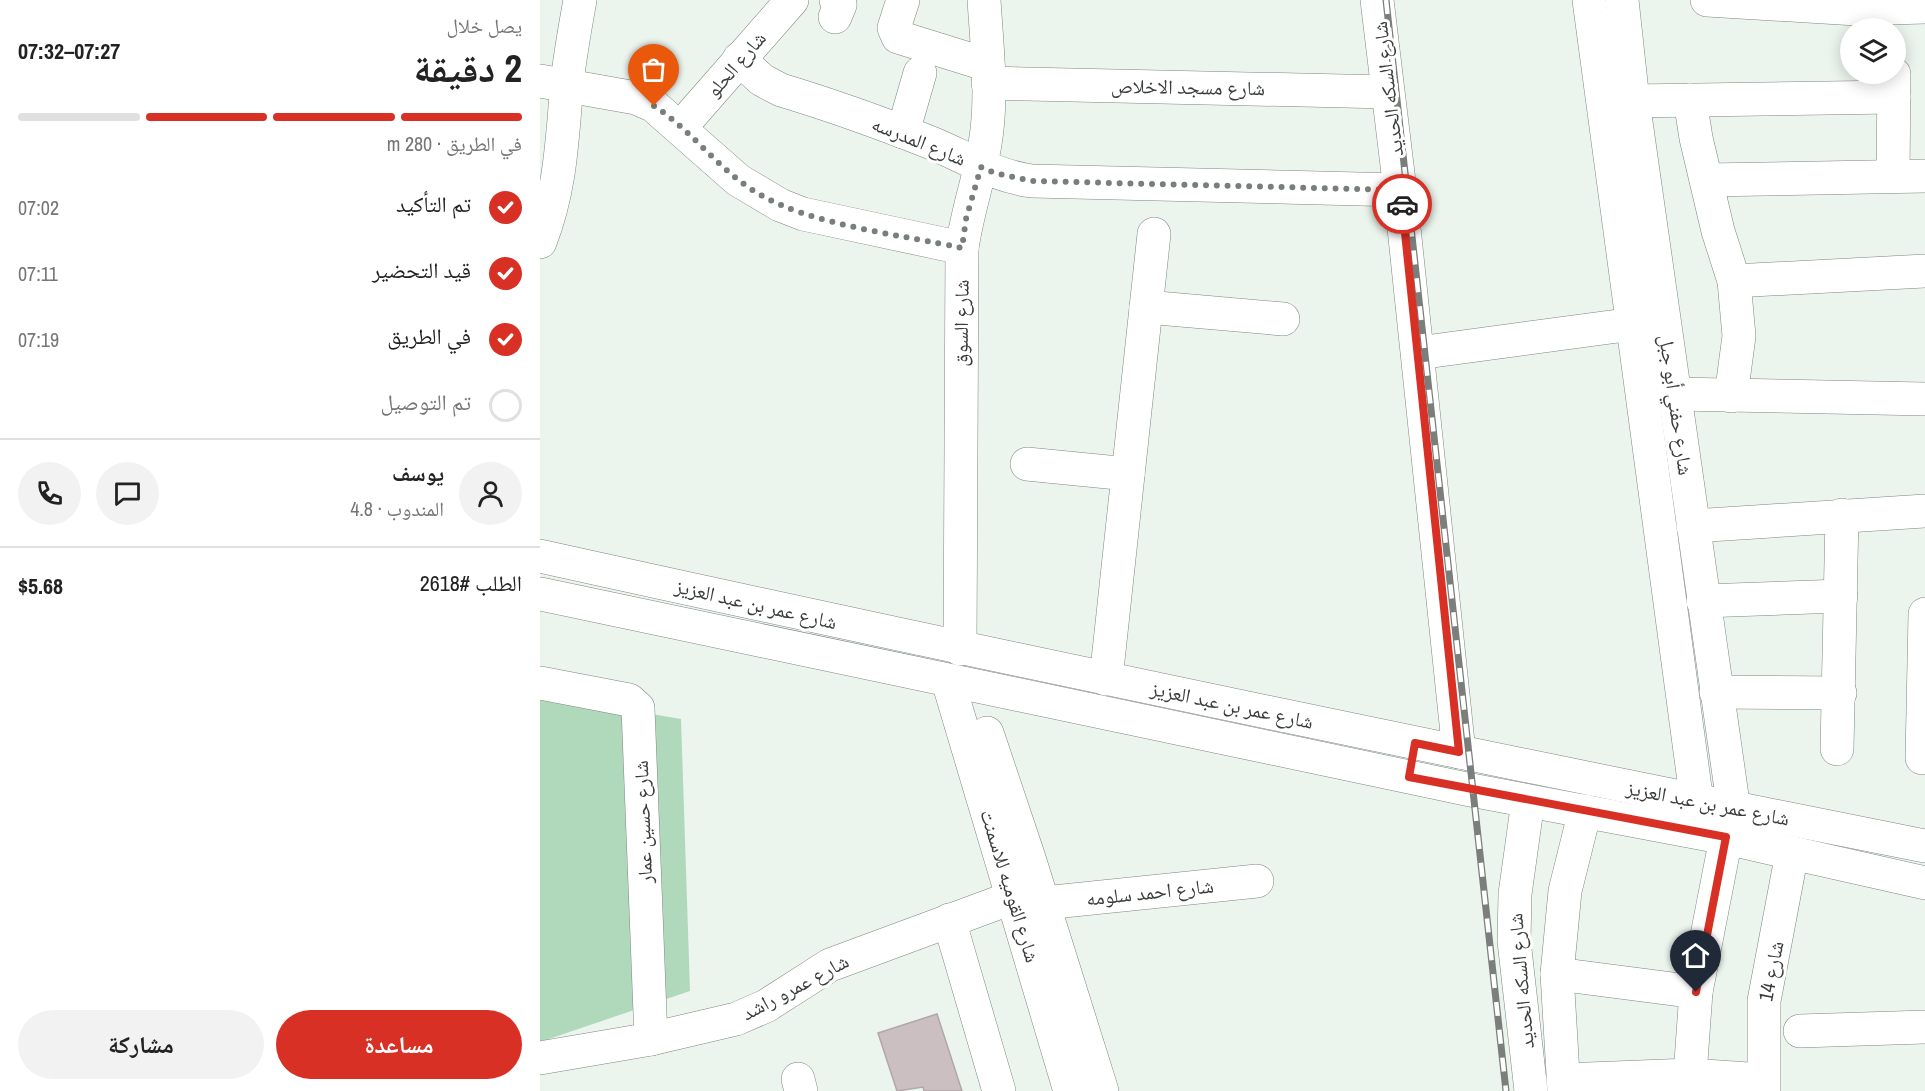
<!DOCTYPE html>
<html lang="ar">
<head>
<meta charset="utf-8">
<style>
	body { margin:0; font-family:"Archivo Narrow","Noto Naskh Arabic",sans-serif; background:#f2f2f2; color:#222; direction:rtl; height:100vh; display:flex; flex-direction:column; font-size:22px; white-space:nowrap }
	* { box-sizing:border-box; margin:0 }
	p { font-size:20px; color:#767676 }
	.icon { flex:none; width:33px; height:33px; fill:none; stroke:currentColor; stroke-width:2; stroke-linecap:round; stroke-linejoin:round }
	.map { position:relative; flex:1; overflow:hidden; direction:ltr }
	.sheet { display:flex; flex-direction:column; background:#fff; width:540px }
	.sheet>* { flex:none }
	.buttons { position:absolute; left:1300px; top:18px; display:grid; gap:12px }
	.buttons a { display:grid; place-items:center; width:66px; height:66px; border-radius:50%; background:#fff; box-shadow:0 3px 15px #0003; font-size:30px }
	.pin { position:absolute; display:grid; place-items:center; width:51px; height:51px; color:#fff; margin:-62px -26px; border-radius:50% 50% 50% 0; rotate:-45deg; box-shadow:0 0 6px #0007 }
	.pin .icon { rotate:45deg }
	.courier { position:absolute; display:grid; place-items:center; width:60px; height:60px; margin:-30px; border:4px solid #d93025; border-radius:50%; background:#fff; color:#222; box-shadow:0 2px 8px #0007 }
	.overview em { font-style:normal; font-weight:700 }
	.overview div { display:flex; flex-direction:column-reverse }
	.overview { display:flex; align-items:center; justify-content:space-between; height:102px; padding:0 18px }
	h1 { font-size:39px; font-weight:700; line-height:45px }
	.bar { display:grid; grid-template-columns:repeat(4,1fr); gap:9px 6px; align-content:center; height:72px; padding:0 18px }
	.bar i { height:8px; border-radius:4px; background:#e0e0e0 }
	.bar .selected { background:#d93025 }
	.bar p { grid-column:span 4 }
	.line { display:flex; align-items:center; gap:15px; padding:0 18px; border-top:2px solid #e0e0e0 }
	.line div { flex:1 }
	.round { display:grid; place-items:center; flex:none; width:63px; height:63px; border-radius:32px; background:#f2f2f2 }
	ol { padding:0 18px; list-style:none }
	li { display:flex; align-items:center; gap:18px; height:66px }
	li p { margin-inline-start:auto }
	li .icon { padding:6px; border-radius:50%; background:#d93025; color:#fff; stroke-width:4 }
	li:last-child { color:#767676 }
	li i { width:33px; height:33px; border:3px solid #e0e0e0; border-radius:50% }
	.primary-button { display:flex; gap:12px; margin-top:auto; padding:12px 18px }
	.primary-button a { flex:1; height:69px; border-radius:36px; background:#d93025; color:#fff; font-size:24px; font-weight:700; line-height:69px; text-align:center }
	.primary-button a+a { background:#f2f2f2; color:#222 }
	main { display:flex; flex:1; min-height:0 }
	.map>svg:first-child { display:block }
	.green { fill:#b0d9bb }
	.building { fill:#cbbfc1; stroke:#b2a7a8; stroke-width:1.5 }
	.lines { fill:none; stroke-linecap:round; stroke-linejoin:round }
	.minor-casing { stroke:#7f8781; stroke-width:34 }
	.major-casing { stroke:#7f8781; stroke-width:34 }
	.minor { stroke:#fff; stroke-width:33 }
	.major { stroke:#fff; stroke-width:33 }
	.rail-casing { stroke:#7a7f7b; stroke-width:7 }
	.rail { stroke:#fff; stroke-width:4.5; stroke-dasharray:14; stroke-linecap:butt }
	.done { stroke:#787e79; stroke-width:6; stroke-dasharray:0 10.8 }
	.route { stroke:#d93025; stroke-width:8 }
	.labels { text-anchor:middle; stroke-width:6; stroke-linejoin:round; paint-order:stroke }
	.street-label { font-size:20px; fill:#3a3e3b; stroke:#fff }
</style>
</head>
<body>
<main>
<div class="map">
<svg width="1385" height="1091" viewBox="0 0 1385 1091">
	<rect width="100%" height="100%" fill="#ebf4ed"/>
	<path class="green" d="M0 695 141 719 150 991 0 1042Z"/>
	<path class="building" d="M397 1014 422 1091H384L383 1087 357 1091 338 1033Z"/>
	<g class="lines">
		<g class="minor-casing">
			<g id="minor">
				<path d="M363 0 354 28 358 37 448 65"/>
				<path d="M837 0 860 190 919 752"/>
				<path d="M1049 0 1157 803"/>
				<path d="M1082 0 1093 101 1194 810"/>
				<path d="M1167 0 1317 9 1385 7"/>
				<path d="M295 17 300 5 296 0"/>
				<path d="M199 59 222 80 241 90C291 105 341 123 389 142 424 156 454 176 492 181L860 190"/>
				<path d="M0 81 96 98 114 106 198 180 240 205 263 214 422 248"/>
				<path d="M448 83 847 92"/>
				<path d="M1150 100 1156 138 1178 231 1194 281 1199 336 1191 396"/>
				<path d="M1093 101 1354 97"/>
				<path d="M140 128 252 0"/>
				<path d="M363 132 380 73"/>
				<path d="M1353 176 1354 74"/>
				<path d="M1167 180 1385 176"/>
				<path d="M0 242C21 188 22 140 27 83 30 55 35 28 40 0"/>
				<path d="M1194 281 1385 271"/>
				<path d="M606 307 743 319"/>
				<path d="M878 353 1093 324"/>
				<path d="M1135 394 1385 399"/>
				<path d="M487 464 588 474"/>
				<path d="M1153 526 1385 511"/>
				<path d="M1163 601 1301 596"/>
				<path d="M420 649 422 248C427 213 439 179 445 144 453 97 447 47 444 0"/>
				<path d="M566 679 614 234"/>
				<path d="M0 683 89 700 98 708 111 1039"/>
				<path d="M1176 692 1300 693"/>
				<path d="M1297 749 1302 515"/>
				<path d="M1382 758 1385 614"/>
				<path d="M988 801 975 894 974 941 991 1091"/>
				<path d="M409 920 459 1091"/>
				<path d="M1017 974 1156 992"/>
				<path d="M1260 1031 1385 1027"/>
				<path d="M0 1058 111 1039 196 1019 226 1006 290 965 463 901 489 900 504 903 717 881"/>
				<path d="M1150 1075 1156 992 1186 838"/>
				<path d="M258 1079 261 1091"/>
				<path d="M1023 1080 1150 1075 1223 1080"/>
				<path d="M1024 1091 1017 974 1025 891 1045 811"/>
				<path d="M1224 1091V1001L1252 853"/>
			</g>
		</g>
		<g class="major-casing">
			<g id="major">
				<path d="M0 556C461 658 922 754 1385 846"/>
				<path d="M0 594 931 790 1186 838 1385 883"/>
				<path d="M408 681 530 1091"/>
				<path d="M447 733 488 855 562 1091"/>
			</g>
		</g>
		<use href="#minor" class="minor"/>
		<use href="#major" class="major"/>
		<g class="rail-casing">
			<path id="rail" d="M846 0 966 1091"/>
		</g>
		<use href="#rail" class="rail"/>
	</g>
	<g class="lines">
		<path class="done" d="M114 106C152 130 179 171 219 194 271 225 362 235 422 248L426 219 441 167 455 173 492 181 860 190 862 204"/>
		<path class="route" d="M862 204 919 752 875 743 869 777 1186 837 1156 992"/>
	</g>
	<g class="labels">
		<g class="street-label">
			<text transform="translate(196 64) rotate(-49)" y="7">شارع الحلو</text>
			<text transform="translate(648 87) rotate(1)" y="7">شارع مسجد الاخلاص</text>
			<text transform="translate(848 89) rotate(-97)" y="7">شارع السكه الحديد</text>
			<text transform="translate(379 141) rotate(22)" y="7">شارع المدرسه</text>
			<text transform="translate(421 323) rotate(-89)" y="7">شارع السوق</text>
			<text transform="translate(1136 405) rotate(82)" y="7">شارع حفني أبو جبل</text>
			<text transform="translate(216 604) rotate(13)" y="7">شارع عمر بن عبد العزيز</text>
			<text transform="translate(692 705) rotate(12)" y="7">شارع عمر بن عبد العزيز</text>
			<text transform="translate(1168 803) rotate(11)" y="7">شارع عمر بن عبد العزيز</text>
			<text transform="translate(103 822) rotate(-92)" y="7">شارع حسين عمار</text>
			<text transform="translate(470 886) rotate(73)" y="7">شارع القوميه للاسمنت</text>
			<text transform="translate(610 892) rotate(-6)" y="7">شارع احمد سلومه</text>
			<text transform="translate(1231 971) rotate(-79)" y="7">شارع 14</text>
			<text transform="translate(981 981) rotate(-95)" y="7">شارع السكه الحديد</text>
			<text transform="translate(255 987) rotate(-28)" y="7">شارع عمرو راشد</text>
		</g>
	</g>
</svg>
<div class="buttons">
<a><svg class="icon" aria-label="layers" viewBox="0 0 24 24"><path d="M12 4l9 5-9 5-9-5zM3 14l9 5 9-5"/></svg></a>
</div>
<div class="pin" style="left:114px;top:106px;background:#ea580c"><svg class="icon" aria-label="bag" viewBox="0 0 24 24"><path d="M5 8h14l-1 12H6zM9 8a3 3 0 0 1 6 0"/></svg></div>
<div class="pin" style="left:1156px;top:992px;background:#1f2937"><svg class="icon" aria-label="home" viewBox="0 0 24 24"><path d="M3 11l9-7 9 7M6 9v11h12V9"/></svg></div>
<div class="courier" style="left:862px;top:204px"><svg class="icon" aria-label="car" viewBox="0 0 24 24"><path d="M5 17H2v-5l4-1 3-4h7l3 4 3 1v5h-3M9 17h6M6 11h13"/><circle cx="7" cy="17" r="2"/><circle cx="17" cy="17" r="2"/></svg></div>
</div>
<section class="sheet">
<div class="overview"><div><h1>2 دقيقة</h1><p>يصل خلال</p></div><em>07:27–07:32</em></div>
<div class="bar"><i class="selected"></i><i class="selected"></i><i class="selected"></i><i></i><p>في الطريق · 280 m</p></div>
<ol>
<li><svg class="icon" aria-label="check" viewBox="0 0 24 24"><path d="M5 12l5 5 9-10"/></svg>تم التأكيد<p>07:02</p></li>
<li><svg class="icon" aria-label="check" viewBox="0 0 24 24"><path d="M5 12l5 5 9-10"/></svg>قيد التحضير<p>07:11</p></li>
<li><svg class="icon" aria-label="check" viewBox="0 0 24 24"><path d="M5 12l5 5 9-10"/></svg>في الطريق<p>07:19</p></li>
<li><i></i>تم التوصيل</li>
</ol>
<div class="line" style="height:108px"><a class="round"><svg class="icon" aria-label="person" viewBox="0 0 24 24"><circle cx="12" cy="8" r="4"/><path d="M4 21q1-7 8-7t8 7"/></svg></a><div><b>يوسف</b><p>المندوب · 4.8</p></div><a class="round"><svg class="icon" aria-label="chat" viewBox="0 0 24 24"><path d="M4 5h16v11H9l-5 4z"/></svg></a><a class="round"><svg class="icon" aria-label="phone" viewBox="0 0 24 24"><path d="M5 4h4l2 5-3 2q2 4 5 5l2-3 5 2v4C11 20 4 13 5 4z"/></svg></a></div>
<div class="line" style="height:78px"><div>الطلب #2618</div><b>$5.68</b></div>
<div class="primary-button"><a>مساعدة</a><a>مشاركة</a></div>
</section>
</main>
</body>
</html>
